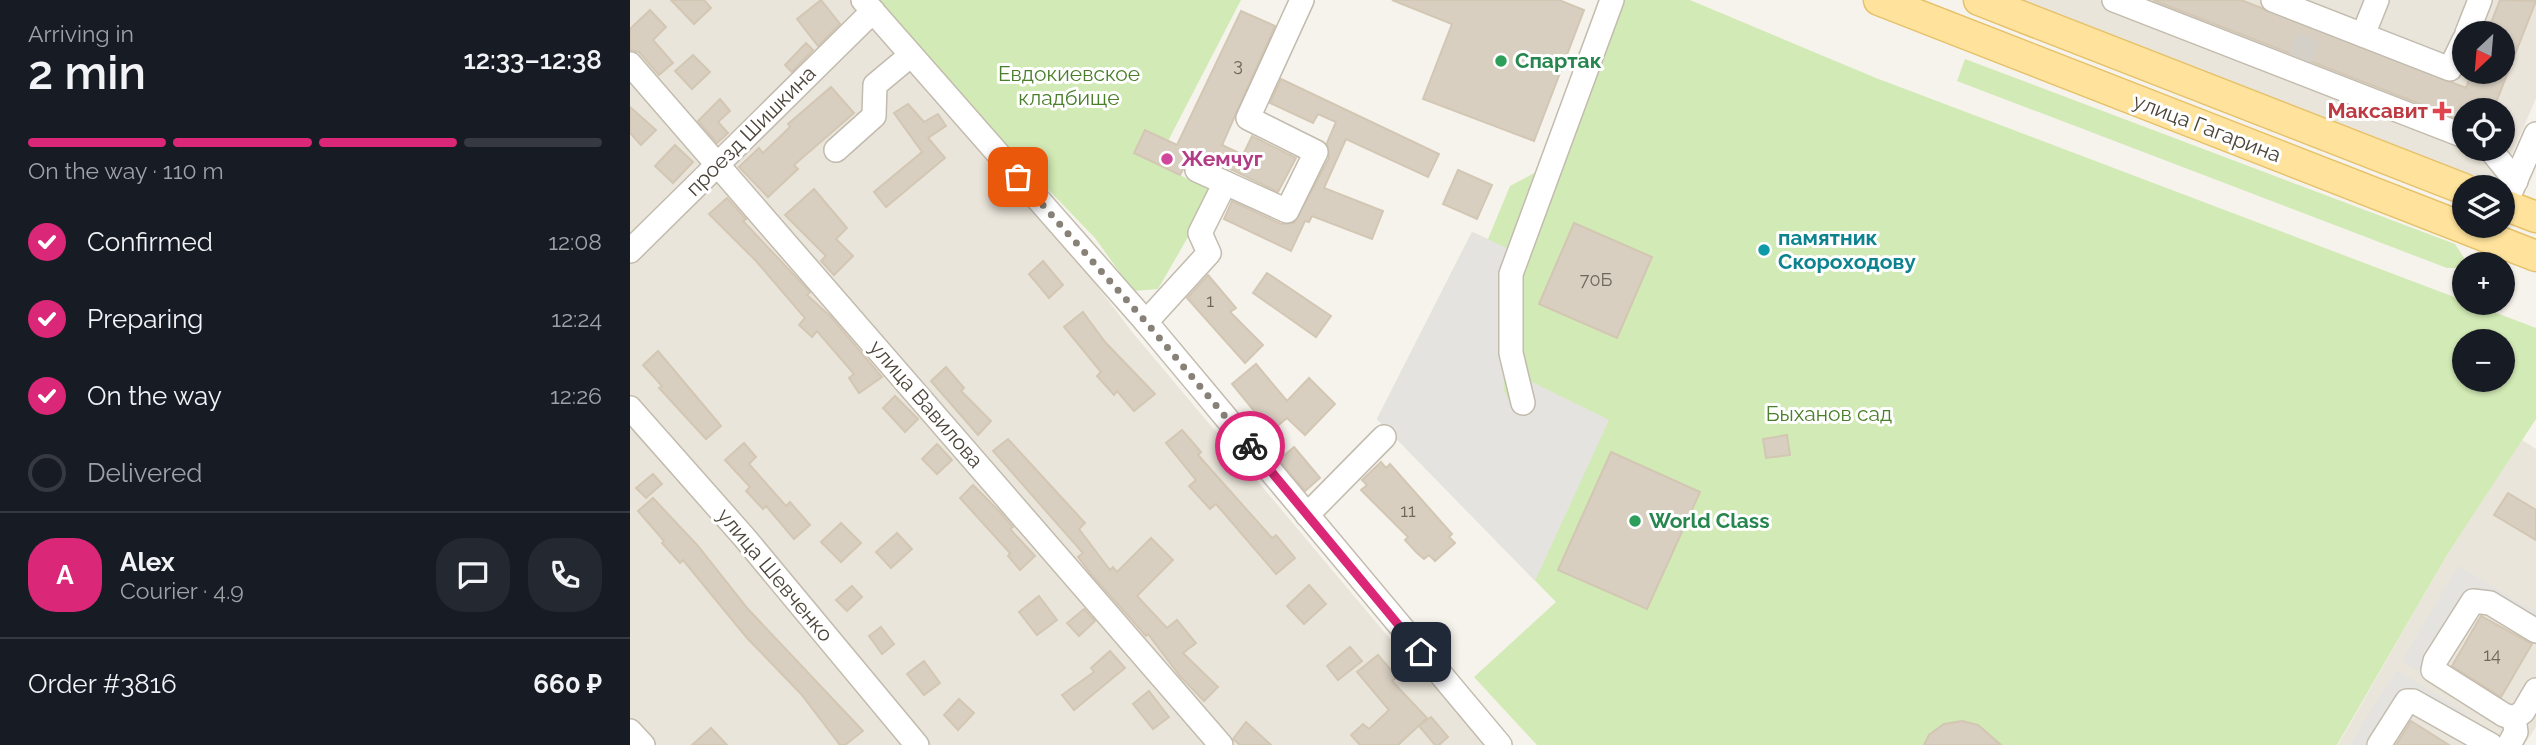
<!DOCTYPE html>
<html lang="en">
<head>
<meta charset="utf-8">
<style>
	body { margin:0; font-family:Raleway,sans-serif; background:#242831; color:#f1f3f6; height:100vh; display:flex; flex-direction:column; font-size:26px; white-space:nowrap }
	* { box-sizing:border-box; margin:0 }
	p { font-size:23px; color:#9ea1a6 }
	.icon { flex:none; width:38px; height:38px; fill:none; stroke:currentColor; stroke-width:2; stroke-linecap:round; stroke-linejoin:round }
	.map { position:relative; flex:1; overflow:hidden }
	.sheet { display:flex; flex-direction:column; background:#171b24; width:630px }
	.sheet>* { flex:none }
	.needle { width:46px; rotate:206deg }
	.controls { position:absolute; left:1822px; top:21px; display:grid; gap:14px }
	.controls a { display:grid; place-items:center; width:63px; height:63px; border-radius:50%; background:#171b24; box-shadow:0 2px 5px #0004; font-size:35px }
	.pin { position:absolute; display:grid; place-items:center; width:60px; height:60px; color:#fff; margin:-30px; border-radius:14px; box-shadow:0 4px 10px #0006 }
	.courier { position:absolute; display:grid; place-items:center; width:70px; height:70px; margin:-35px; border:5px solid #db2777; border-radius:50%; background:#fff; color:#222; box-shadow:0 2px 9px #0007 }
	.head em { font-style:normal; font-weight:600 }
	.head div { display:flex; flex-direction:column-reverse }
	.head { display:flex; align-items:center; justify-content:space-between; height:119px; padding:0 28px }
	h1 { font-size:46px; font-weight:600; line-height:52px }
	.bar { display:grid; grid-template-columns:repeat(4,1fr); gap:10px 7px; align-content:center; height:84px; padding:0 28px }
	.bar i { height:9px; border-radius:5px; background:#363941 }
	.bar .on { background:#db2777 }
	.bar p { grid-column:span 4 }
	.line { display:flex; align-items:center; gap:18px; padding:0 28px; border-top:2px solid #363941 }
	.line div { flex:1 }
	.round { display:grid; place-items:center; flex:none; width:74px; height:74px; border-radius:28px; background:#242831 }
	ol { padding:0 28px; list-style:none }
	li { display:flex; align-items:center; gap:21px; height:77px }
	li p { margin-inline-start:auto }
	li .icon { padding:7px; border-radius:50%; background:#db2777; color:#fff; stroke-width:4 }
	li:last-child { color:#9ea1a6 }
	li i { width:38px; height:38px; border:4px solid #363941; border-radius:50% }
	main { display:flex; flex:1; min-height:0 }
	.map>svg:first-child { display:block }
	.residential { fill:#eae5da; fill-rule:evenodd }
	.green { fill:#d2eab5; fill-rule:evenodd }
	.parking { fill:#e5e3e0 }
	.building { fill:#d8cfc1; stroke:#d3c7b4; stroke-width:2 }
	.lines { fill:none; stroke-linecap:round; stroke-linejoin:round }
	.minor-tunnel { stroke:#d4d0c8; stroke-width:23; stroke-dasharray:23 11; stroke-linecap:butt }
	.minor-casing { stroke:#c2bbae; stroke-width:26 }
	.major-casing { stroke:#e6c16a; stroke-width:33 }
	.minor { stroke:#fff; stroke-width:23 }
	.major { stroke:#ffe39c; stroke-width:30 }
	.done { stroke:#878178; stroke-width:7; stroke-dasharray:0 12.6 }
	.route { stroke:#db2777; stroke-width:9 }
	.leisure-dot { fill:#2e9e5b; stroke:#fff; stroke-width:2.5 }
	.health-dot { fill:#e0444e; stroke:#fff; stroke-width:2.5 }
	.hotel-dot { fill:#d1479c; stroke:#fff; stroke-width:2.5 }
	.culture-dot { fill:#0f9aa8; stroke:#fff; stroke-width:2.5 }
	.labels { text-anchor:middle; stroke-width:6; stroke-linejoin:round; paint-order:stroke }
	.number-label { font-size:18px; fill:#6e675b }
	.leisure-label { font-size:21px; font-weight:bold; fill:#27864d; stroke:#fff; text-anchor:start }
	.park-label { font-size:21px; fill:#4a7f2a; stroke:#fff }
	.health-label { font-size:21px; font-weight:bold; fill:#be3a42; stroke:#fff; text-anchor:end }
	.street-label { font-size:21px; fill:#4b4439; stroke:#fff }
	.hotel-label { font-size:21px; font-weight:bold; fill:#b23c85; stroke:#fff; text-anchor:start }
	.culture-label { font-size:21px; font-weight:bold; fill:#0d838f; stroke:#fff; text-anchor:start }
</style>
</head>
<body>
<main>
<section class="sheet">
<div class="head"><div><h1>2 min</h1><p>Arriving in</p></div><em>12:33–12:38</em></div>
<div class="bar"><i class="on"></i><i class="on"></i><i class="on"></i><i></i><p>On the way · 110 m</p></div>
<ol>
<li><svg class="icon" aria-label="check" viewBox="0 0 24 24"><path d="M5 12l5 5 9-10"/></svg>Confirmed<p>12:08</p></li>
<li><svg class="icon" aria-label="check" viewBox="0 0 24 24"><path d="M5 12l5 5 9-10"/></svg>Preparing<p>12:24</p></li>
<li><svg class="icon" aria-label="check" viewBox="0 0 24 24"><path d="M5 12l5 5 9-10"/></svg>On the way<p>12:26</p></li>
<li><i></i>Delivered</li>
</ol>
<div class="line" style="height:126px"><b class="round" style="background:#db2777;color:#fff">A</b><div><b>Alex</b><p>Courier · 4.9</p></div><a class="round"><svg class="icon" aria-label="chat" viewBox="0 0 24 24"><path d="M4 5h16v11H9l-5 4z"/></svg></a><a class="round"><svg class="icon" aria-label="phone" viewBox="0 0 24 24"><path d="M5 4h4l2 5-3 2q2 4 5 5l2-3 5 2v4C11 20 4 13 5 4z"/></svg></a></div>
<div class="line" style="height:91px"><div>Order #3816</div><b>660 ₽</b></div>
</section>
<div class="map">
<svg width="1906" height="745" viewBox="0 0 1906 745">
	<rect width="100%" height="100%" fill="#f6f3ec"/>
	<g class="residential">
		<path d="M0 0H224L426 232 503 333 761 640 858 745H0Z"/>
		<path d="M1373 0H1906V98L1872 178 1860 187 1838 183ZM1834 33H1872V72H1834ZM1834 110H1872V149H1834Z"/>
		<path d="M1892 440 1906 449V727L1894 745H1708L1817 555Z"/>
	</g>
	<g class="green">
		<path d="M246 0H611L538 141 515 130 504 152 584 192 528 289 503 291 465 238 294 61Z"/>
		<path d="M972 0H1060L1246 78 1906 328V419L1817 555 1707 745H907L844 677 926 602 747 419 842 232 858 239 880 186 908 171ZM1834 341H1872V380H1834Z"/>
		<path d="M1335 59 1825 244 1838 264H1834V268H1817L1327 81Z"/>
	</g>
	<g class="parking">
		<path d="M842 232 879 249 872 266 874 391 887 415 902 382 979 420 905 581 747 419Z"/>
		<path d="M1828 566 1906 612V627L1838 587 1788 671 1772 661Z"/>
		<path d="M1766 670 1838 714 1831 725 1771 688 1736 745H1720Z"/>
	</g>
	<g class="building">
		<path d="M41 0H74L81 8 64 24Z"/>
		<path d="M191 0 210 24 188 46 167 19Z"/>
		<path d="M762 0H929L954 10 904 141 793 99 822 24Z"/>
		<path d="M1523 0H1611L1836 88 1842 72H1872V33H1857L1870 0 1906 1 1863 110H1834V121Z"/>
		<path d="M20 10 36 27 23 40 43 63 29 75 9 52 0 50V29Z"/>
		<path d="M611 11 645 26 592 145 613 155 622 136 666 158 648 192 563 151 550 175 504 153 515 130 547 145Z"/>
		<path d="M176 43 183 50 162 72 155 65Z"/>
		<path d="M63 55 80 72 62 89 45 71Z"/>
		<path d="M651 79 809 154 798 177 716 139 694 188 753 211 742 239 682 216 679 222 675 221 661 251 594 219 602 201 651 224 664 223 699 158 697 143 706 122 688 114 683 123 640 103Z"/>
		<path d="M201 87 224 113 164 165 168 169 138 197 109 167 129 148 133 153 160 127 158 124Z"/>
		<path d="M90 99 100 111 88 122 98 133 87 143 68 121Z"/>
		<path d="M278 104 294 122 308 114 316 126 298 138 315 158 256 207 244 192 292 152 264 113Z"/>
		<path d="M0 107 26 130 11 145 0 133Z"/>
		<path d="M45 145 63 162 43 183 25 166Z"/>
		<path d="M828 170 862 185 847 219 813 204Z"/>
		<path d="M184 189 217 228 206 239 223 256 204 275 191 261 196 256 155 215Z"/>
		<path d="M97 198 116 219 113 221 180 292 177 295 201 317 252 377 229 393 219 378 224 374 187 331 182 337 169 325 175 318 126 261 79 214Z"/>
		<path d="M944 223 1022 257 987 338 909 304Z"/>
		<path d="M413 261 433 285 419 298 399 274Z"/>
		<path d="M637 273 701 316 686 337 623 293Z"/>
		<path d="M578 275 606 308 600 312 633 345 615 363 557 298Z"/>
		<path d="M453 312 475 342 525 394 504 411 487 391 484 395 467 376 471 372 434 327Z"/>
		<path d="M28 351 91 426 76 439 29 388 32 386 13 365Z"/>
		<path d="M626 364 657 401 679 378 705 404 675 435 657 418 632 439 616 420 625 412 602 384Z"/>
		<path d="M316 367 334 388 331 391 361 421 348 435 301 381Z"/>
		<path d="M265 396 288 419 275 432 253 408Z"/>
		<path d="M552 430 571 452 568 455 642 538 646 535 665 558 646 574 586 504 580 509 559 486 566 480 536 443Z"/>
		<path d="M1157 435 1160 455 1136 458 1133 439Z"/>
		<path d="M378 439 455 523 449 529 480 570 483 567 487 572 521 538 543 560 507 596 537 628 547 620 566 643 553 653 588 687 574 701 550 676 518 634 516 636 461 574 448 557 453 553 363 451Z"/>
		<path d="M114 443 126 457 119 464 156 506 160 502 180 525 164 539 136 506 133 509 116 491 120 487 95 460Z"/>
		<path d="M307 444 322 460 307 474 292 459Z"/>
		<path d="M664 447 690 478 675 491 649 460Z"/>
		<path d="M981 452 1070 492 1017 609 928 570Z"/>
		<path d="M751 462 756 468 760 464 822 534 819 537 825 543 805 561 799 555 794 559 787 553 775 540 778 537 731 490 737 485 732 480Z"/>
		<path d="M23 474 32 484 16 498 6 488Z"/>
		<path d="M343 485 370 512 383 527 380 529 405 556 390 570 378 556 380 553 330 498Z"/>
		<path d="M1878 493 1906 510V540L1864 515Z"/>
		<path d="M23 498 68 546 118 609 233 731 215 745H210L171 694 117 638 53 560 50 563 32 543 34 541 8 511Z"/>
		<path d="M211 523 231 543 211 562 191 542Z"/>
		<path d="M267 533 282 549 261 568 246 552Z"/>
		<path d="M679 585 696 604 674 624 657 606Z"/>
		<path d="M222 586 232 597 217 611 206 600Z"/>
		<path d="M409 596 427 620 407 635 389 612Z"/>
		<path d="M454 609 465 621 449 636 437 623Z"/>
		<path d="M1851 616 1902 644 1871 697 1822 666Z"/>
		<path d="M251 627 264 644 252 654 239 636Z"/>
		<path d="M720 647 732 661 708 680 697 666Z"/>
		<path d="M480 651 495 668 444 710 432 695 464 672 461 668Z"/>
		<path d="M748 655 767 677 762 681 797 718 768 745H730L721 735 733 724 739 729 759 710 727 672Z"/>
		<path d="M294 661 310 683 294 695 277 674Z"/>
		<path d="M519 691 539 717 523 729 503 704Z"/>
		<path d="M329 699 344 713 328 730 314 715Z"/>
		<path d="M801 717 818 737 809 745H805L789 726Z"/>
		<path d="M1332 721 1348 725 1371 745H1294L1299 735 1314 724Z"/>
		<path d="M1781 721 1819 745H1766Z"/>
		<path d="M616 722 641 745H610L603 739Z"/>
		<path d="M81 728 97 745H62Z"/>
	</g>
	<g class="lines">
		<path class="minor-tunnel" d="M1670 58 1682 28"/>
		<g class="minor-casing">
			<g id="minor">
				<path d="M233 0 516 322 870 745"/>
				<path d="M1484 0 1834 136"/>
				<path d="M1643 0 1820 69 1834 40"/>
				<path d="M1837 33 1850 0"/>
				<path d="M1733 35 1747 0"/>
				<path d="M0 64 591 745"/>
				<path d="M1860 149 1886 181"/>
				<path d="M206 150 244 116 245 85 281 55"/>
				<path d="M567 170 657 211 686 152 618 118 672 0"/>
				<path d="M1872 212 1906 134"/>
				<path d="M0 251 243 11"/>
				<path d="M516 322 579 253 570 233 595 183"/>
				<path d="M893 403 881 353V274L982 0"/>
				<path d="M0 408 114 537 287 745"/>
				<path d="M677 515 754 437"/>
				<path d="M1906 631 1860 603 1843 601 1805 661 1803 670 1874 715 1884 718 1893 712 1906 690"/>
				<path d="M0 731 13 745"/>
				<path d="M1880 743 1886 732 1884 718"/>
				<path d="M1749 745 1777 701H1783L1861 745"/>
			</g>
		</g>
		<g class="major-casing">
			<g id="major">
				<path d="M1249 0 1906 256"/>
				<path d="M1349 0 1834 189"/>
				<path d="M1872 204 1906 217"/>
			</g>
		</g>
		<use href="#minor" class="minor"/>
		<use href="#major" class="major"/>
	</g>
	<g class="lines">
		<path class="done" d="M388 177 516 322 620 446"/>
		<path class="route" d="M620 446 791 652"/>
	</g>
	<g class="leisure-dot">
		<circle cx="871" cy="61" r="7"/>
		<circle cx="1005" cy="521" r="7"/>
	</g>
	<path class="health-dot" d="M1808.5 100.5h7v7h7v7h-7v7h-7v-7h-7v-7h7z"/>
	<circle class="hotel-dot" cx="537" cy="159" r="7"/>
	<circle class="culture-dot" cx="1134" cy="250" r="7"/>
	<g class="labels">
		<g class="number-label">
			<text x="608" y="71">3</text>
			<text x="966" y="286">70Б</text>
			<text x="580" y="307">1</text>
			<text x="778" y="517">11</text>
			<text x="1862" y="661">14</text>
		</g>
		<g class="leisure-label">
			<text x="885" y="68">Спартак</text>
			<text x="1019" y="528">World Class</text>
		</g>
		<g class="park-label">
			<text x="439" y="81">Евдокиевское<tspan x="439" dy="24">кладбище</tspan></text>
			<text x="1199" y="421">Быханов сад</text>
		</g>
		<g class="health-label">
			<text x="1798" y="118">Максавит</text>
		</g>
		<g class="street-label">
			<text transform="translate(1577 128) rotate(21)" y="7">улица Гагарина</text>
			<text transform="translate(121 131) rotate(-45)" y="7">проезд Шишкина</text>
			<text transform="translate(296 404) rotate(49)" y="7">улица Вавилова</text>
			<text transform="translate(145 575) rotate(50)" y="7">улица Шевченко</text>
		</g>
		<g class="hotel-label">
			<text x="551" y="166">Жемчуг</text>
		</g>
		<g class="culture-label">
			<text x="1148" y="245">памятник<tspan x="1148" dy="24">Скороходову</tspan></text>
		</g>
	</g>
</svg>
<div class="controls">
<a><svg class="needle" viewBox="-14 -14 28 28"><path d="M0-13l5 13h-10z" fill="#e53935"/><path d="M0 13l5-13h-10z" fill="#9ea1a6"/></svg></a>
<a><svg class="icon" aria-label="locate" viewBox="0 0 24 24"><circle cx="12" cy="12" r="6"/><path d="M12 2v4M12 18v4M2 12h4M18 12h4"/></svg></a>
<a><svg class="icon" aria-label="layers" viewBox="0 0 24 24"><path d="M12 4l9 5-9 5-9-5zM3 14l9 5 9-5"/></svg></a>
<a>+</a>
<a>−</a>
</div>
<div class="pin" style="left:388px;top:177px;background:#ea580c"><svg class="icon" aria-label="bag" viewBox="0 0 24 24"><path d="M5 8h14l-1 12H6zM9 8a3 3 0 0 1 6 0"/></svg></div>
<div class="pin" style="left:791px;top:652px;background:#1f2937"><svg class="icon" aria-label="home" viewBox="0 0 24 24"><path d="M3 11l9-7 9 7M6 9v11h12V9"/></svg></div>
<div class="courier" style="left:620px;top:446px"><svg class="icon" aria-label="bike" viewBox="0 0 24 24"><circle cx="6" cy="16" r="4"/><circle cx="18" cy="16" r="4"/><path d="M6 16l4-8h5l3 8M10 8l3 8H6M13 5h3"/></svg></div>
</div>
</main>
</body>
</html>
